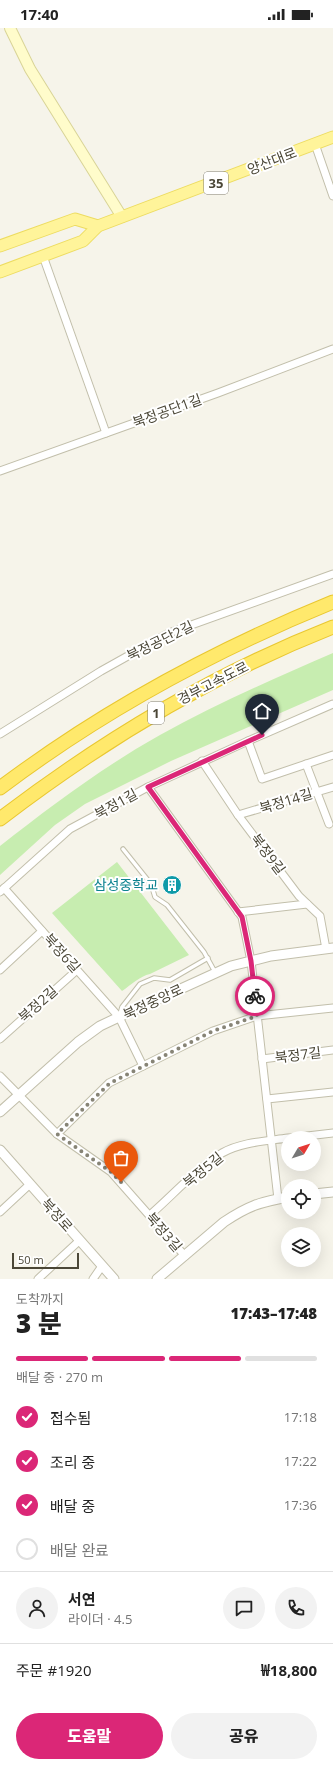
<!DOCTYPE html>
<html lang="ko">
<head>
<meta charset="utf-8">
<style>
	body { margin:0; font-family:"Open Sans","Noto Sans KR",sans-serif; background:#f2f2f2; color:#222; height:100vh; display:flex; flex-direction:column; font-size:15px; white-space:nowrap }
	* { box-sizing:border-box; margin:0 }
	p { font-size:13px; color:#767676 }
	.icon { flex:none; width:22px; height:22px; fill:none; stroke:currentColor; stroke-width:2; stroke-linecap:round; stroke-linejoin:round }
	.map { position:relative; height:1251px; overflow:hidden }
	.side { display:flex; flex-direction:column; background:#fff; flex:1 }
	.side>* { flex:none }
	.needle { width:26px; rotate:51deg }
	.tools { position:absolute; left:281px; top:1103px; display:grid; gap:8px }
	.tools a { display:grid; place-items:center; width:40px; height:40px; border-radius:50%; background:#fff; box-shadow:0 4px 16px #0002; font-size:20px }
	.scale { position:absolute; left:12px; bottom:10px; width:67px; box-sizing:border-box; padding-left:4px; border:2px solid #4b4737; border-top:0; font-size:11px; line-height:14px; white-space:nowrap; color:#4b4737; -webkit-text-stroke:3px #fff; paint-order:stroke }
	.pin { position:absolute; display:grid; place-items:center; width:34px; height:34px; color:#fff; margin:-41px -17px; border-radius:50% 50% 50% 0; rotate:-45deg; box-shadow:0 0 4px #0007 }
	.pin .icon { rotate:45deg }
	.courier { position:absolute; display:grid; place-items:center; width:40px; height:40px; margin:-20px; border:3px solid #db2777; border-radius:50%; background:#fff; color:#222; box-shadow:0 1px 5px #0007 }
	.head em { font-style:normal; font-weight:800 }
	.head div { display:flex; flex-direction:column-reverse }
	.head { display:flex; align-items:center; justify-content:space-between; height:68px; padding:0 16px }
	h1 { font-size:26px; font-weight:800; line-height:30px }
	.bar { display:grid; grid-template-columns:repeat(4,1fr); gap:6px 4px; align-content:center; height:48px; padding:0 16px }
	.bar i { height:5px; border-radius:3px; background:#e0e0e0 }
	.bar .selected { background:#db2777 }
	.bar p { grid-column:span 4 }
	.line { display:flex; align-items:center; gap:10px; padding:0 16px; border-top:1px solid #e0e0e0 }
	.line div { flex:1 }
	.round { display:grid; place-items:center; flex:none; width:42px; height:42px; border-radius:21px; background:#f2f2f2 }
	ol { padding:0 16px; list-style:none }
	li { display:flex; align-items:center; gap:12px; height:44px }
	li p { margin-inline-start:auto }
	li .icon { padding:4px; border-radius:50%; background:#db2777; color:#fff; stroke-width:4 }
	li:last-child { color:#767676 }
	li i { width:22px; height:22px; border:2px solid #e0e0e0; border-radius:50% }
	.button { display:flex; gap:8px; margin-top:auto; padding:8px 16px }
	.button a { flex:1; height:46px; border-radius:24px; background:#db2777; color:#fff; font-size:16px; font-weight:800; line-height:46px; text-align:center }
	.button a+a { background:#f2f2f2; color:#222 }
	.status { display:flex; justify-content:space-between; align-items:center; height:28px; padding:0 20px; background:#fff; direction:ltr }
	.status svg { height:11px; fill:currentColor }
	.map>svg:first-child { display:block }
	.green { fill:#c7edb0 }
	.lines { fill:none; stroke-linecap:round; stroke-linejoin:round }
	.service-casing { stroke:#c2bfab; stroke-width:5.5 }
	.minor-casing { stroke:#c2bfab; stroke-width:9 }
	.tertiary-casing { stroke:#c2bfab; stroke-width:11 }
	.secondary-casing { stroke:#d9d497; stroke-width:12 }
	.primary-casing { stroke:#eddc61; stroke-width:13 }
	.motorway-casing { stroke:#e9c731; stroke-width:15 }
	.service { stroke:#fff; stroke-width:3.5 }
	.minor { stroke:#fff; stroke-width:7 }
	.tertiary { stroke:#fff; stroke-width:9 }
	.secondary { stroke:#fffccb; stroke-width:10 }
	.primary { stroke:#fff49a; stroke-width:11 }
	.motorway { stroke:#ffe96c; stroke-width:13 }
	.done { stroke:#878476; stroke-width:4; stroke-dasharray:0 7.2 }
	.route { stroke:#db2777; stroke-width:5 }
	.labels { text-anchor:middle; stroke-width:4; stroke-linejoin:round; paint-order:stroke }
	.shield { fill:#fff; stroke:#817e73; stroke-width:1 }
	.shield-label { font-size:13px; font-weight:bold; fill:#4b4737 }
	.street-label { font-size:14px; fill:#4b4737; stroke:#fff }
	.culture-label { font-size:14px; fill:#0d838f; stroke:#fff; text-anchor:end }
</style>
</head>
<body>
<div class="status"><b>17:40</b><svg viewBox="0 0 49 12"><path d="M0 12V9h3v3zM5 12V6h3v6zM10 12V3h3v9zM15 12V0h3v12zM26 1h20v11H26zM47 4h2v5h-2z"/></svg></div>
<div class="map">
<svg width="333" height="1251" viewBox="0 0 333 1251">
	<rect width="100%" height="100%" fill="#f6f4ea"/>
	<g class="green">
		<path d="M333 625V662L171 733 85 776 55 797 0 847V818C51 778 103 739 160 707 216 676 275 650 333 625Z"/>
		<path d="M117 834 189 927 150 946C140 948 131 957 122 963L52 885Z"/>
	</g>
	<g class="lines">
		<g class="service-casing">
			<g id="service">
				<path d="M123 821 151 856 155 869 167 877 204 924 215 944"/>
				<path d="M120 986 122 979 140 956 154 950 170 952 208 930"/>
			</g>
		</g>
		<g class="minor-casing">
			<g id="minor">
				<path d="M315 116 333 168"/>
				<path d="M43 228 106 405"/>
				<path d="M0 443 218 365 333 321"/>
				<path d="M0 706 101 643 169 605 333 546"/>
				<path d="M248 713 262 751 333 727"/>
				<path d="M202 733 238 787 299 868 320 888 326 921"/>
				<path d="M306 736 329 796"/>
				<path d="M148 759 242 889 251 933 278 1171"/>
				<path d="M238 787 333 759"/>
				<path d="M4 860 119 989 143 1038"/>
				<path d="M0 864 70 801 148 759 248 713 333 676"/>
				<path d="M238 884 307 876"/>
				<path d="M0 942 42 903"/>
				<path d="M0 1011 77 942"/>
				<path d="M262 1031 333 1022"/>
				<path d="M0 1048 57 1106 111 1144 185 1228"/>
				<path d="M267 1071 333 1064"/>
				<path d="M57 1106 109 1055 213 1003 257 988 333 980"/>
				<path d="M290 1110 333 1105"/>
				<path d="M0 1184 29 1157"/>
				<path d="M150 1187C173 1167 196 1141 222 1125 241 1114 267 1113 288 1110"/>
				<path d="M38 1251 80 1212"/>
				<path d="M93 1251 102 1238"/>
			</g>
		</g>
		<g class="tertiary-casing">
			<g id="tertiary">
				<path d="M0 1084 78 1014 100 998 119 989 231 938 271 928 333 920"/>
				<path d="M0 1122 114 1251"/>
				<path d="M314 1166 333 1164"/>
				<path d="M157 1251 224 1194C248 1178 260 1174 288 1169"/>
			</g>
		</g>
		<g class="secondary-casing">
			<path id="secondary" d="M10 0 30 41 122 189"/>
		</g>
		<g class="primary-casing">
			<g id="primary">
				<path d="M0 218 75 191 98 198"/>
				<path d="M0 244 83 213 98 198 333 109"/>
			</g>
		</g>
		<g class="motorway-casing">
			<g id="motorway">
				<path d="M0 760C102 683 215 622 333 574"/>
				<path d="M0 791C102 713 213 646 333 599"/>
			</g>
		</g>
		<use href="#service" class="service"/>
		<use href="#minor" class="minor"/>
		<use href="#tertiary" class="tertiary"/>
		<use href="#secondary" class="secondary"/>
		<use href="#primary" class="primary"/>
		<use href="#motorway" class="motorway"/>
	</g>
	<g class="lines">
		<path class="done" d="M121 1154 111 1144 57 1106 110 1055 213 1003 257 988 255 968"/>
		<path class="route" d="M255 968 251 933 242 889 148 759 262 707"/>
	</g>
	<defs>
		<g id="building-disc" transform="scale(1)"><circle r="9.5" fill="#0f9aa8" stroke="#fff"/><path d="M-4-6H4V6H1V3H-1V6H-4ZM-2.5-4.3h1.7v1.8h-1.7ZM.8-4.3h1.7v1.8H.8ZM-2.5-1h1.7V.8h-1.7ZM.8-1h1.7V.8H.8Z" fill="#fff"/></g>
	</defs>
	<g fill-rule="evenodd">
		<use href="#building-disc" x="172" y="857"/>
	</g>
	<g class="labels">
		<g class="shield">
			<rect x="204" y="144" width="24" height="22" rx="3"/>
			<rect x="148" y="674" width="16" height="22" rx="3"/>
		</g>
		<g class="shield-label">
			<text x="216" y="160">35</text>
			<text x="156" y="690">1</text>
		</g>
		<g class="street-label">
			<text transform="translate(272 133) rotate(-21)" y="5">양산대로</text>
			<text transform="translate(167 383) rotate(-20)" y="5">북정공단1길</text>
			<text transform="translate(160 613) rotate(-26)" y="5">북정공단2길</text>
			<text transform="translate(213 655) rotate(-27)" y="5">경부고속도로</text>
			<text transform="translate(286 773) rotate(-17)" y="5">북정14길</text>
			<text transform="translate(116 776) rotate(-29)" y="5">북정1길</text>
			<text transform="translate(268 826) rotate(53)" y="5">북정9길</text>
			<text transform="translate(62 925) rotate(48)" y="5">북정6길</text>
			<text transform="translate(153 974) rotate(-25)" y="5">북정중앙로</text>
			<text transform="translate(38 976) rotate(-42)" y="5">북정2길</text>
			<text transform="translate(298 1027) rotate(-7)" y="5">북정7길</text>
			<text transform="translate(203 1142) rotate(-39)" y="5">북정5길</text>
			<text transform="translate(57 1187) rotate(48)" y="5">북정로</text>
			<text transform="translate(164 1204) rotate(49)" y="5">북정3길</text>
		</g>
		<g class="culture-label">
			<text x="158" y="862">삼성중학교</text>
		</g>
	</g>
</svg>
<div class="tools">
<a><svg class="needle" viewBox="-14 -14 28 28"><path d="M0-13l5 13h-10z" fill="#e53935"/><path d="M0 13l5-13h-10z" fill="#767676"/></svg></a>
<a><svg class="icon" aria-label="locate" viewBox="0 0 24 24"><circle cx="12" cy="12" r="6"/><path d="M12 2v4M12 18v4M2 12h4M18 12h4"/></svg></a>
<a><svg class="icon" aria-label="layers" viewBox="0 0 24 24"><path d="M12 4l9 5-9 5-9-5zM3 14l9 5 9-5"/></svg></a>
</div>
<div class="scale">50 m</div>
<div class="pin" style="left:121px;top:1154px;background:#ea580c"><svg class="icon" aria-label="bag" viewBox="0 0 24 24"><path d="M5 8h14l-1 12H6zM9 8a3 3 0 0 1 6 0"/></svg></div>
<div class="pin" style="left:262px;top:707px;background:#1f2937"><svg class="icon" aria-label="home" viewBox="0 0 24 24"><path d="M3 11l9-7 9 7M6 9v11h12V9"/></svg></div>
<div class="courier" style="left:255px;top:968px"><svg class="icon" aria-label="bike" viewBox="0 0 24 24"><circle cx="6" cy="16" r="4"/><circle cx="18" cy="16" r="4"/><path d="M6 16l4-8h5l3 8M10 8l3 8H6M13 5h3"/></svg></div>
</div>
<section class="side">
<div class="head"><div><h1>3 분</h1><p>도착까지</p></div><em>17:43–17:48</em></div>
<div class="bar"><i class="selected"></i><i class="selected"></i><i class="selected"></i><i></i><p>배달 중 · 270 m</p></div>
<ol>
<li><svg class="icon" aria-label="check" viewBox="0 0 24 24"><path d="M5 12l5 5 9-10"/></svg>접수됨<p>17:18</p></li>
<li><svg class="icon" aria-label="check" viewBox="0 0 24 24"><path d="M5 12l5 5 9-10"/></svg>조리 중<p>17:22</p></li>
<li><svg class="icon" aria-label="check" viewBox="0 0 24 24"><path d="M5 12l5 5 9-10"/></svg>배달 중<p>17:36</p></li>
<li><i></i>배달 완료</li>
</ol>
<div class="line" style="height:72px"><a class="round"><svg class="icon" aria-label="person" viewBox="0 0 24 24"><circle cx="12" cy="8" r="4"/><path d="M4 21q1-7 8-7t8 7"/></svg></a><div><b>서연</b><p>라이더 · 4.5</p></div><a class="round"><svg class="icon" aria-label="chat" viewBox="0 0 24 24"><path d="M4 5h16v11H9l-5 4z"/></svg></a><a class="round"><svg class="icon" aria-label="phone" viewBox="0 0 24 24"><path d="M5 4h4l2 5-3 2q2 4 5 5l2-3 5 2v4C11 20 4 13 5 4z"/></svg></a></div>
<div class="line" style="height:52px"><div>주문 #1920</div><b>₩18,800</b></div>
<div class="button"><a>도움말</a><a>공유</a></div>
</section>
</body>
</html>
